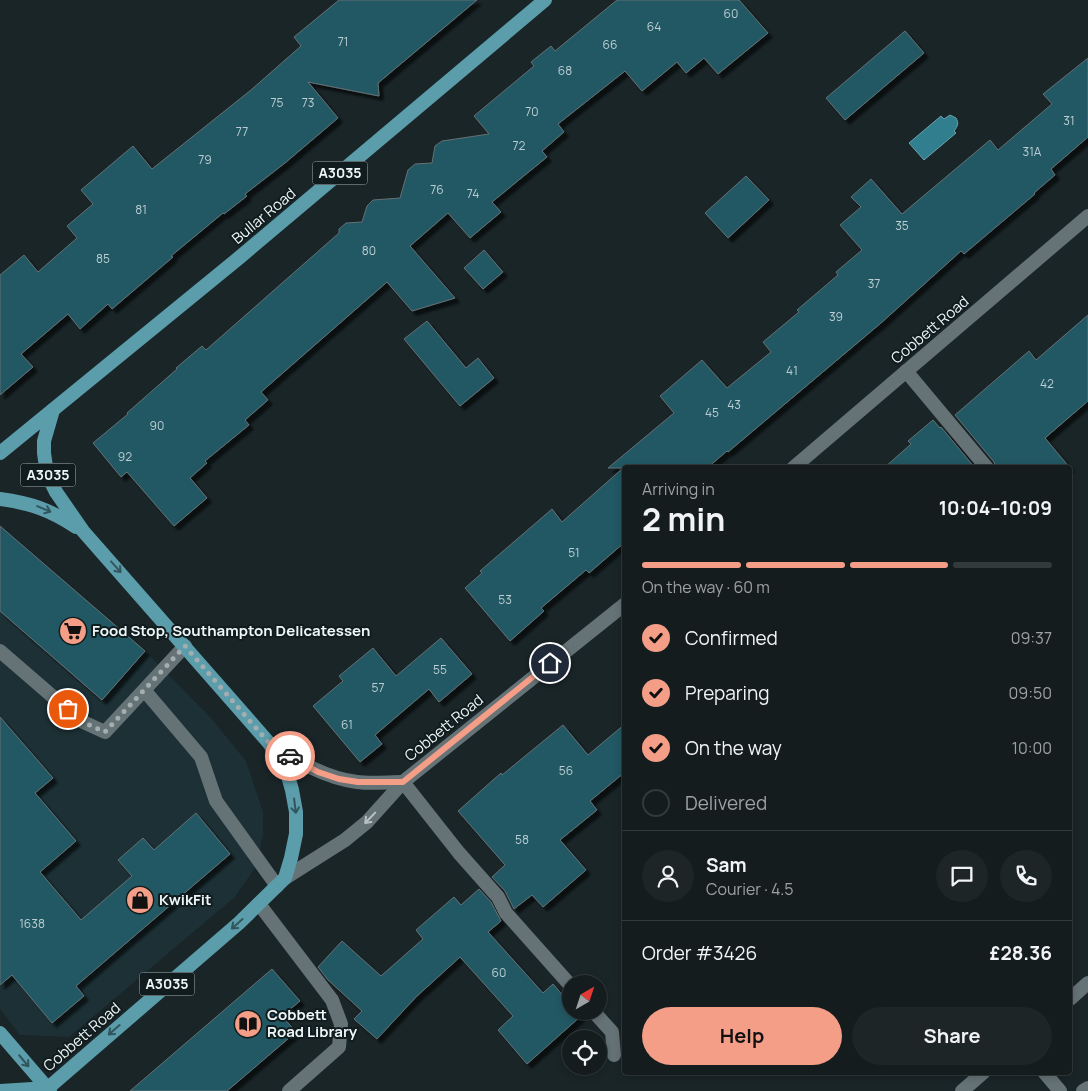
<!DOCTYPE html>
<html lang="en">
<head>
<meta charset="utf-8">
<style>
	body { margin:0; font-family:Manrope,sans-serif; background:#1d2527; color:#f1f3f6; height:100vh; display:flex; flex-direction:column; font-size:19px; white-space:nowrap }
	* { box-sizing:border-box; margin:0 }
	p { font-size:16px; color:#9da1a4 }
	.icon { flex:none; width:28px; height:28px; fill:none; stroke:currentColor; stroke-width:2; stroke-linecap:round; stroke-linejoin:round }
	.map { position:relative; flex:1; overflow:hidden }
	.side { position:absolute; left:622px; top:465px; width:450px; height:610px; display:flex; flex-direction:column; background:#141c1e; border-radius:5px; box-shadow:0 2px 8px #0003,0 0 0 1px #333a3c }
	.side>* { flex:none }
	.needle { width:32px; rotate:39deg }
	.controls { position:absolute; left:562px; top:975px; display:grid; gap:10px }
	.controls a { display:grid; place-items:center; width:45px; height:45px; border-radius:50%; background:#141c1e; box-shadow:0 2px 8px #0003,0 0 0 1px #333a3c; font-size:25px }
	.pin { position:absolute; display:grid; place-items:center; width:42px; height:42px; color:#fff; margin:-21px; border:2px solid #fff; border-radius:50%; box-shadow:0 1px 5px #0007 }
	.courier { position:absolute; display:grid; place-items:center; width:50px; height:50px; margin:-25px; border:4px solid #f49e88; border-radius:50%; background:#fff; color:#222; box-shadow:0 1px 6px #0007 }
	.headline em { font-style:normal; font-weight:700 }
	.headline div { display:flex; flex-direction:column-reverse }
	.headline { display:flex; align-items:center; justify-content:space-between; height:85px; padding:0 20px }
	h1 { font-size:32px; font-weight:700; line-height:38px }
	.bar { display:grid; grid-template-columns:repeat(4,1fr); gap:8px 5px; align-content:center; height:60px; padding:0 20px }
	.bar i { height:6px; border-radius:4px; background:#333a3c }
	.bar .on { background:#f49e88 }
	.bar p { grid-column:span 4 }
	.line { display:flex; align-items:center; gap:12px; padding:0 20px; border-top:1px solid #333a3c }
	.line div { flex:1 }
	.round { display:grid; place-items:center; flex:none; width:52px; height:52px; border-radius:26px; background:#1d2527 }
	ol { padding:0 20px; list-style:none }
	li { display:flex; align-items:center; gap:15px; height:55px }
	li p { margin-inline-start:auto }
	li .icon { padding:5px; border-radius:50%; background:#f49e88; color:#111; stroke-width:4 }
	li:last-child { color:#9da1a4 }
	li i { width:28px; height:28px; border:2px solid #333a3c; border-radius:50% }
	.primary-button { display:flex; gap:10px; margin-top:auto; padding:10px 20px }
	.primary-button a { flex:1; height:58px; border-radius:30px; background:#f49e88; color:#111; font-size:20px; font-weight:700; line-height:58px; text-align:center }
	.primary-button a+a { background:#1d2527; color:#f1f3f6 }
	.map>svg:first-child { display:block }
	.built { fill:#1c3035 }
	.water { fill:#317e8f; stroke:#6aa2ae }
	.building { fill:#235864; stroke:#647175; filter:url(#shadow) }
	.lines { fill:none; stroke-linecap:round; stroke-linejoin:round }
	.service { stroke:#657376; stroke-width:14 }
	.minor { stroke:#657376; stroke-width:14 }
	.primary { stroke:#5b9dab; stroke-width:14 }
	.oneway { stroke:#32565d }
	.oneway2 { stroke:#b7c2c4 }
	.done { stroke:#a4adaf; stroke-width:5; stroke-dasharray:0 9 }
	.route { stroke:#f49e88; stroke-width:6 }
	.labels { text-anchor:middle; stroke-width:4; stroke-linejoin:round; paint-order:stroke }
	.number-label { font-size:12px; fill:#bbced3 }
	.shield { fill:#101c1e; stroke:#abb5b7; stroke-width:1 }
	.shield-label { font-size:14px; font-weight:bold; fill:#eef6f8 }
	.street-label { font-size:15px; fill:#eef6f8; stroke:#101c1e }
	.poi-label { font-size:15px; font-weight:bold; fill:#eef6f8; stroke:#101c1e; text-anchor:start }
</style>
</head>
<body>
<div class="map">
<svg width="1088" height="1091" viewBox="0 0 1088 1091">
	<defs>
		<filter id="shadow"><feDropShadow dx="4.5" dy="4.5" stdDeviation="1" flood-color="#0009"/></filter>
	</defs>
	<rect width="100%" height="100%" fill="#1a2528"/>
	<path class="built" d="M9 534 145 651 211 718 246 761 263 812V835L255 868 235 897 69 1037 20 1035 0 1009V535Z"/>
	<path class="water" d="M950 115 956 118C959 123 958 126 954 131L956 133 924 160 909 143 941 116 944 119Z"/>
	<g class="building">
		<path d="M339 0H477L378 83 379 96 308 82 338 118 285 163 245 194 247 196 224 214 223 213 171 256 173 257 112 309 108 304 80 329 68 314 21 354 33 367 0 395V275L24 255 38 272 77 238 67 226 93 204 81 190 133 146 152 169 251 90 301 46 294 37Z"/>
		<path d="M617 0H739L768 33 718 74 704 58 686 73 677 62 642 91 625 71 558 124 564 132 542 151 547 157 492 202 501 212 470 238 448 213 410 246 455 298 412 311 387 282 261 392 268 400 245 420 249 425 205 461 207 463 190 478 207 498 174 526 127 472 121 477 93 443 128 414 127 413 177 369 176 368 202 346 206 350 339 233V229L346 223 362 222 367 206 373 200 400 198 408 170 415 164 432 163 435 146 442 141 489 134 474 116 534 66 531 62 551 46 555 51Z"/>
		<path d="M905 31 924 53 845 120 826 98Z"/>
		<path d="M1088 58V137L1051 169 1055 175 1034 193 1035 194 964 254 961 251 881 323 728 452 727 451 707 468H625V542L589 573 586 570 541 608 544 611 510 641 465 588 482 573 480 571 552 509 562 522 623 468H608L674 413 660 396 702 360 727 388 771 352 763 342 799 312 797 310 838 275 836 272 862 250 840 225 861 207 851 197 871 179 902 214 990 140 998 150 1052 104 1043 94Z"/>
		<path d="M746 176 769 200 728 238 705 213Z"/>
		<path d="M484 250 503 272 483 289 464 268Z"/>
		<path d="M1088 315V401L1045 438 1070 468H996L994 462 955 415 1029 351 1036 360Z"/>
		<path d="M427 321 466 368 478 358 494 378 460 406 404 339Z"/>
		<path d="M933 420 940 428 941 427 975 468H884L911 444 908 441Z"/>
		<path d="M0 526 145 651 102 700 0 611Z"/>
		<path d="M441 638 472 674 439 702 429 689 375 735 382 744 360 762 313 706 343 681 339 676 373 648 396 676Z"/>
		<path d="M0 717 53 778 35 793 76 841 40 872 81 920 132 876 118 860 143 838 154 850 196 813 230 854 76 986 84 996 52 1023 12 975 0 985Z"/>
		<path d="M625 724V772L590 801 597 810 560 840 586 870 543 907 532 895 514 909 505 891 492 877 505 865 458 811 501 773 502 775 563 725 588 755Z"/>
		<path d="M479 889 491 902 501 921 488 932 543 993 553 984 571 1005V1011H577L581 1016 527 1064 498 1030 513 1016 460 957 416 997 377 1039 354 1019 362 1011 328 980 318 967 342 941 381 976 423 939 416 930 454 897 461 905Z"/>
		<path d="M272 969 300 1001 282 1016 296 1032 227 1091H130Z"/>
	</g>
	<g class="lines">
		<g class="service">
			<path d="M906 371 987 468"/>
			<path d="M0 651 81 721 105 732 185 646"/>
			<path d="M145 691 201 757 216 801 277 886"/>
			<path d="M403 782 459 853 498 897 506 913 571 986"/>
			<path d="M259 904 332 1000 341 1024 339 1047 289 1091"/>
			<path d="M593 1011 612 1032 614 1055"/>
		</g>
		<g class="minor">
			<path d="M793 468 1088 216"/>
			<path d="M269 743C296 760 324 778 357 782 372 784 388 782 403 782"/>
			<path d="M285 878 345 840 367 822 403 782 625 604"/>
			<path d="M1070 999 1088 983"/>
			<path d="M1044 1072 1060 1091"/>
			<path d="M962 1091 984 1072"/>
			<path d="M1083 1091 1088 1088"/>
		</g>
		<g class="primary">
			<path d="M0 453 240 257 545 0"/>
			<path d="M0 499C30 503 51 510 76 527"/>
			<path d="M0 1033 50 1091"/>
			<path d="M0 1091 48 1088 239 923 285 878 291 858 296 834V812L292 790 286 769 269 743 83 531 56 492 47 474 44 453V441L53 410"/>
		</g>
	</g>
	<defs><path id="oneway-shaft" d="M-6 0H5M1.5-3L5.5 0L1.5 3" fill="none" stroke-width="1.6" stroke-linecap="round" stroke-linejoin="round" transform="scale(1.25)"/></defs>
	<g class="oneway">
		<use href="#oneway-shaft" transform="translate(44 509) rotate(23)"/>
		<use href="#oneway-shaft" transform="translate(116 567) rotate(48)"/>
		<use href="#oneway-shaft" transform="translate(295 806) rotate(83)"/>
		<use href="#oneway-shaft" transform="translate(237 924) rotate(138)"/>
		<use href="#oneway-shaft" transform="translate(114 1030) rotate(139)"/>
		<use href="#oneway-shaft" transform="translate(24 1061) rotate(50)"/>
	</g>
	<use class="oneway2" href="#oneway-shaft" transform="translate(370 818) rotate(134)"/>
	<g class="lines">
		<path class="done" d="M68 709 81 721 105 732 185 646 269 743 290 756"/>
		<path class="route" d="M290 756 318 772 339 779 358 782H403L550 663"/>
	</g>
	<defs>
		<g id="supermarket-disc" transform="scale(1.4375)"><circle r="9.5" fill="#f49e88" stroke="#101c1e"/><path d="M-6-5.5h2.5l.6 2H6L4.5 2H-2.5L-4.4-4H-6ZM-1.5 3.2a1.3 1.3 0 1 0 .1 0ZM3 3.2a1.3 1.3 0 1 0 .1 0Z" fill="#111"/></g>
		<g id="shop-disc" transform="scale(1.4375)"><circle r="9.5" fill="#f49e88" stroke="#101c1e"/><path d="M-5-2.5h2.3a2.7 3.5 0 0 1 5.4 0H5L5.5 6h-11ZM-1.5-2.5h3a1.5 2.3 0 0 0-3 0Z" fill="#111"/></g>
		<g id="library-disc" transform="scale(1.4375)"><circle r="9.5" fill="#f49e88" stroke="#101c1e"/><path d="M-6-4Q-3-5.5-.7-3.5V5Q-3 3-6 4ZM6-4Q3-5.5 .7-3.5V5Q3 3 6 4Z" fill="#111"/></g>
	</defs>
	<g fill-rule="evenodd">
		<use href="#supermarket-disc" x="73" y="631"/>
		<use href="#shop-disc" x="140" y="900"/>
		<use href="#library-disc" x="248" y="1024"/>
	</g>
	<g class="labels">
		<g class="number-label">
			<text x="731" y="18">60</text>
			<text x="654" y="31">64</text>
			<text x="343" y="46">71</text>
			<text x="610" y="49">66</text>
			<text x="565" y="75">68</text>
			<text x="277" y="107">75</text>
			<text x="308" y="107">73</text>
			<text x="532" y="116">70</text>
			<text x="1069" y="125">31</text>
			<text x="242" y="136">77</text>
			<text x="519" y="150">72</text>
			<text x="1032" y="156">31A</text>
			<text x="205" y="164">79</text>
			<text x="437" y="194">76</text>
			<text x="473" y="198">74</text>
			<text x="141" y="214">81</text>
			<text x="902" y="230">35</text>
			<text x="369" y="255">80</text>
			<text x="103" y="263">85</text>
			<text x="874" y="288">37</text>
			<text x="836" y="321">39</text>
			<text x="792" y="375">41</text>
			<text x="1047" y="388">42</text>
			<text x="734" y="409">43</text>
			<text x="712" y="417">45</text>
			<text x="157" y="430">90</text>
			<text x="125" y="461">92</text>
			<text x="574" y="557">51</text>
			<text x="505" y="604">53</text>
			<text x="440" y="674">55</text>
			<text x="378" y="692">57</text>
			<text x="347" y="729">61</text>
			<text x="566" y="775">56</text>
			<text x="522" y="844">58</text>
			<text x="32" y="928">1638</text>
			<text x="499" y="977">60</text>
		</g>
		<g class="shield">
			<rect x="312.5" y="161.5" width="55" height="23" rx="4"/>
			<rect x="20.5" y="463.5" width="55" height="23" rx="4"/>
			<rect x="139.5" y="972.5" width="55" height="23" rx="4"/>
		</g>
		<g class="shield-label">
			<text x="340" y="178">A3035</text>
			<text x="48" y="480">A3035</text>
			<text x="167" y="989">A3035</text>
		</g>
		<g class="street-label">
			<text transform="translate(264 216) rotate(-40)" y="5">Bullar Road</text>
			<text transform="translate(930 330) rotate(-40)" y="5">Cobbett Road</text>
			<text transform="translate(444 728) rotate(-39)" y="5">Cobbett Road</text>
			<text transform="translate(82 1037) rotate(-41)" y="5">Cobbett Road</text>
		</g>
		<g class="poi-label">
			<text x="92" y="636">Food Stop, Southampton Delicatessen</text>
			<text x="159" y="905">KwikFit</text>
			<text x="267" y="1020">Cobbett<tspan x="267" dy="17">Road Library</tspan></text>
		</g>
	</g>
</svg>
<div class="controls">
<a><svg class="needle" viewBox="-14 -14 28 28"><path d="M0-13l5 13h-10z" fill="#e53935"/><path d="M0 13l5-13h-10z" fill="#9da1a4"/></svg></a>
<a><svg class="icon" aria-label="locate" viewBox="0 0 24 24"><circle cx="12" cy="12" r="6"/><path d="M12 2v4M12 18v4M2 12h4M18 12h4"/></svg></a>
</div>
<div class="pin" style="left:68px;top:709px;background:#ea580c"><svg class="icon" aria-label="bag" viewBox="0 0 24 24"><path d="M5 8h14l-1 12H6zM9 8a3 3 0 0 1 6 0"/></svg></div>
<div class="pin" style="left:550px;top:663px;background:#1f2937"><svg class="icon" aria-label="home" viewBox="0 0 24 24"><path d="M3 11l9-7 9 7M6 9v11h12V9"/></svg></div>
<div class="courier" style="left:290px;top:756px"><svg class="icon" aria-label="car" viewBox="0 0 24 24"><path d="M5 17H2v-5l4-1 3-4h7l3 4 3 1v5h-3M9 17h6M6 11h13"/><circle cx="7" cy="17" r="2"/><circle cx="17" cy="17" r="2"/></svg></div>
<section class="side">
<div class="headline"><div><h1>2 min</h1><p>Arriving in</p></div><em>10:04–10:09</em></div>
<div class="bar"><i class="on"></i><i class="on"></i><i class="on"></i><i></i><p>On the way · 60 m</p></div>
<ol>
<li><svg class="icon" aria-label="check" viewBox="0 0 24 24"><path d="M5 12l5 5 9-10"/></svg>Confirmed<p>09:37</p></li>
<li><svg class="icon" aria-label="check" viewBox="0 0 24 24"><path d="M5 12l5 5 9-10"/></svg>Preparing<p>09:50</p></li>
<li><svg class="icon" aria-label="check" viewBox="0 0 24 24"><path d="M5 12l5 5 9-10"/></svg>On the way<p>10:00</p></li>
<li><i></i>Delivered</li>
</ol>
<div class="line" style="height:90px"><a class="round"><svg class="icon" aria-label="person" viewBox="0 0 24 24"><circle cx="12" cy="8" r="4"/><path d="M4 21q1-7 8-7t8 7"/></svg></a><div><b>Sam</b><p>Courier · 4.5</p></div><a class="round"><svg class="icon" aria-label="chat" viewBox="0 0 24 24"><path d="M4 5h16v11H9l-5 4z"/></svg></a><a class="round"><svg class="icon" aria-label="phone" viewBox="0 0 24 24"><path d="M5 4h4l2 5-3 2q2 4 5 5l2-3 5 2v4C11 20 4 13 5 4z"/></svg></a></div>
<div class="line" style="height:65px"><div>Order #3426</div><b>£28.36</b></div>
<div class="primary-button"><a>Help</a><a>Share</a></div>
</section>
</div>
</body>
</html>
